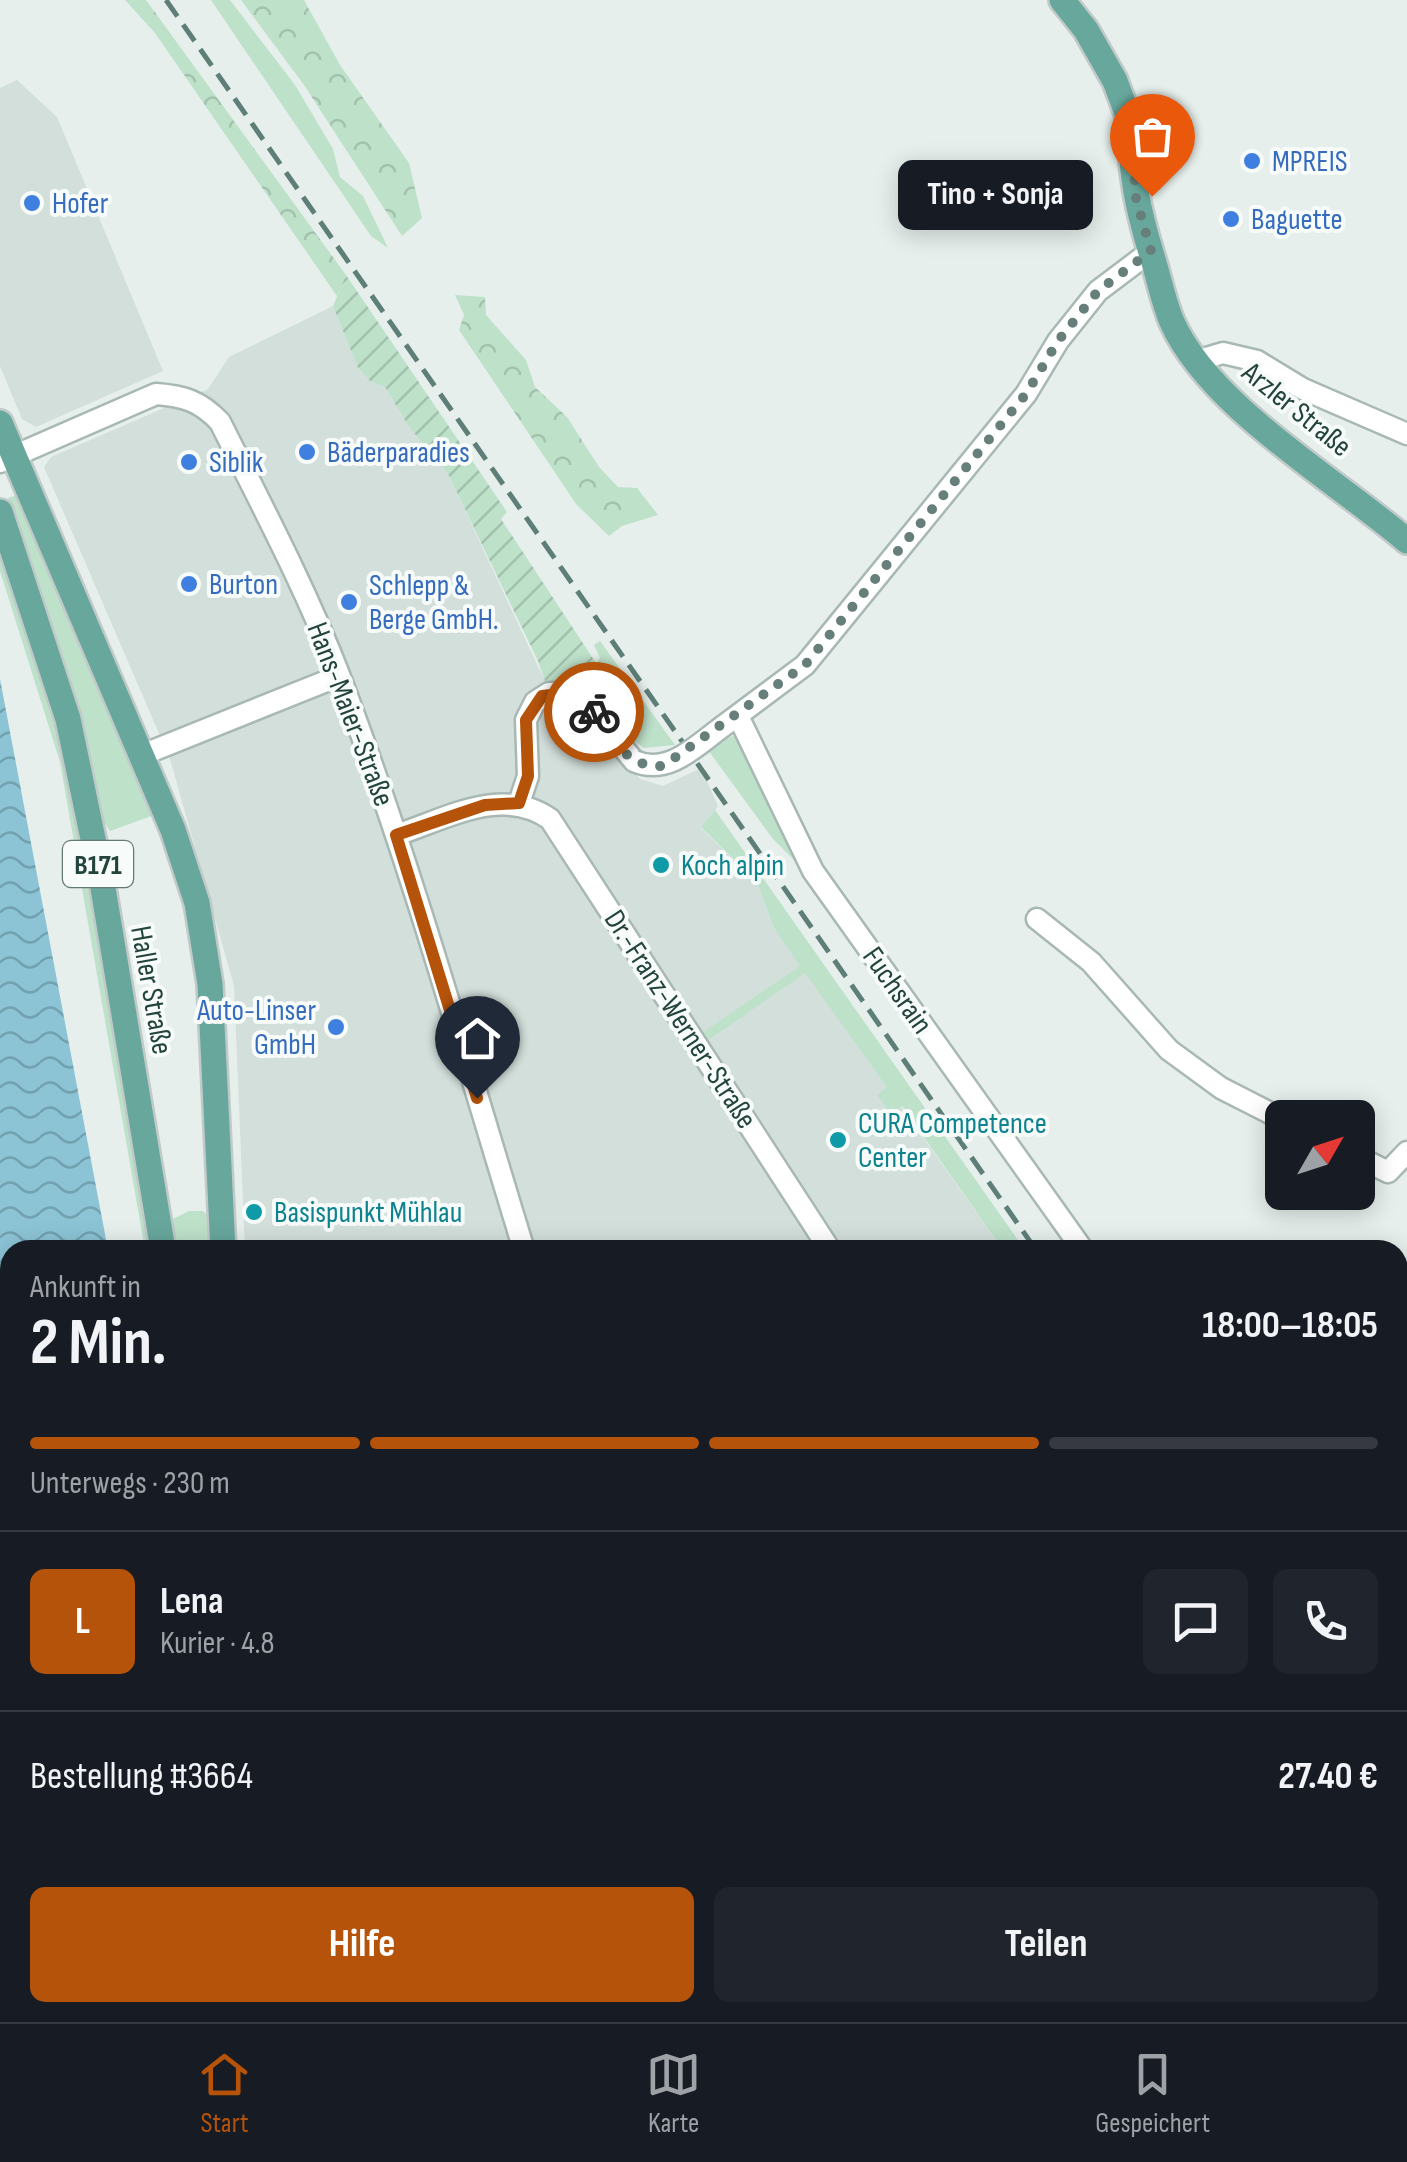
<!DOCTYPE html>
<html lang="de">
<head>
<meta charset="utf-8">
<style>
	body { margin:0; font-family:"Sofia Sans Condensed",sans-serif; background:#20242c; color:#f1f3f6; height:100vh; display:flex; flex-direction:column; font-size:38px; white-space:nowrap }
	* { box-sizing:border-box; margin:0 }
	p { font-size:32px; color:#9ea1a6 }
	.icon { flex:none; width:55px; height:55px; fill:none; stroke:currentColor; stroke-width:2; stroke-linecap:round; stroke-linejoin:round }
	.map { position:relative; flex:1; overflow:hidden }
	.details { position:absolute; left:0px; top:1240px; width:1408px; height:782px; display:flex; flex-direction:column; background:#171b24; border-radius:30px 30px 0 0; box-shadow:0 5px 25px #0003 }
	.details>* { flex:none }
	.needle { width:65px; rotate:51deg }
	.fabs { position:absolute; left:1265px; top:1100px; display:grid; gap:20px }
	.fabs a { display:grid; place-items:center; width:110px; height:110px; border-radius:15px; background:#171b24; box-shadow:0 5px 25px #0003; font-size:50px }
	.pin { position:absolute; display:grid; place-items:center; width:85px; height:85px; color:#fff; margin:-102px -42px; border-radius:50% 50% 50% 0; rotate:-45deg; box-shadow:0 0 10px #0007 }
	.pin .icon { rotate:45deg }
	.courier { position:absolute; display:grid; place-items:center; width:100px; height:100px; margin:-50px; border:8px solid #b45309; border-radius:50%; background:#fff; color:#222; box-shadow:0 2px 12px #0007 }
	.bubble { position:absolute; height:70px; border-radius:15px; background:#171b24; box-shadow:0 5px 25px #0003; font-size:32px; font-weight:700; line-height:70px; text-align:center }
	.overview em { font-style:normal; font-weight:700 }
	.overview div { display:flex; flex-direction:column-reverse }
	.overview { display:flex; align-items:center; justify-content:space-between; height:170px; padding:0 30px }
	h1 { font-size:65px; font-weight:700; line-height:75px }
	.bar { display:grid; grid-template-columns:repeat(4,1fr); gap:15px 10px; align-content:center; height:120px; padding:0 30px }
	.bar i { height:12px; border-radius:8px; background:#363941 }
	.bar .active { background:#b45309 }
	.bar p { grid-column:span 4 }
	.line { display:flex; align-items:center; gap:25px; padding:0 30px; border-top:2px solid #363941 }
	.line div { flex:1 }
	.round { display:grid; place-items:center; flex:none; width:105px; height:105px; border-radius:15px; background:#20242c }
	.action { display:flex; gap:20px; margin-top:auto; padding:20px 30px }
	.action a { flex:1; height:115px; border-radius:15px; background:#b45309; color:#fff; font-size:40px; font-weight:700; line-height:115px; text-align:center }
	.action a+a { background:#20242c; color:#f1f3f6 }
	.dock { display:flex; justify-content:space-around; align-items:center; height:140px; border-top:2px solid #363941; background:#171b24; font-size:28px; color:#9ea1a6 }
	.dock a { display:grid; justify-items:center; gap:5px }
	.dock .active { color:#b45309 }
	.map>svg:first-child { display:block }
	.built { fill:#d3dfdb }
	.grass { fill:#bee1ca }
	.forest { fill:url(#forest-crowns) }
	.garden { fill:url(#garden-furrows) }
	.water { fill:url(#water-waves) }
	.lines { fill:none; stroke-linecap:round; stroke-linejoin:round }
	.stream { stroke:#8cc4d6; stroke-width:5 }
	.minor-casing { stroke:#a8b8b4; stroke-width:25 }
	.major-casing { stroke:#c1cac9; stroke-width:30 }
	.minor { stroke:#fff; stroke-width:20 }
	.major { stroke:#68a79c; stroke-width:25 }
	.rail { stroke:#5e7e78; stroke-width:5; stroke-dasharray:20 10; stroke-linecap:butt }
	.minor-bridge-casing { stroke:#a8b8b4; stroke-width:25; stroke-linecap:butt }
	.minor-bridge { stroke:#fff; stroke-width:20 }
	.done { stroke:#677f7a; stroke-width:10; stroke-dasharray:0 18 }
	.route { stroke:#b45309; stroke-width:12 }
	.shop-dot { fill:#3f7fe0; stroke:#f7fbf9; stroke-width:4 }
	.culture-dot { fill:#0f9aa8; stroke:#f7fbf9; stroke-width:4 }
	.labels { text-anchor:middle; stroke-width:8; stroke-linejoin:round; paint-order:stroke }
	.shield { fill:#f7fbf9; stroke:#637a75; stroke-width:2.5 }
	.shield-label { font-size:28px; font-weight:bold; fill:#23433d }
	.shop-label { font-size:30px; fill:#366cbe; stroke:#f7fbf9; text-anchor:start }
	.street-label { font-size:30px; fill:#23433d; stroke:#f7fbf9 }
	.culture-label { font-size:30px; fill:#0d838f; stroke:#f7fbf9; text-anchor:start }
</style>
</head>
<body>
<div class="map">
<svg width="1407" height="2022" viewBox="0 0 1407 2022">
	<defs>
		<pattern id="forest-crowns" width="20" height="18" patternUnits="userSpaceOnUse" patternTransform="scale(2.5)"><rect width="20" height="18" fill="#bee1ca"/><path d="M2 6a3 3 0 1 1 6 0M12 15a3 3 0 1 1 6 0" fill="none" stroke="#a3c2ae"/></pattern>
		<pattern id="garden-furrows" width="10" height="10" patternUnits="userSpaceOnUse" patternTransform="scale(2.5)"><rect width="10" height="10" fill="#bee1ca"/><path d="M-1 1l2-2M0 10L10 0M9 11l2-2" fill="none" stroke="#a3c2ae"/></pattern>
		<pattern id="water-waves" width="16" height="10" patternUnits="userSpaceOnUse" patternTransform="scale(2.5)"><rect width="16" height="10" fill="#8cc4d6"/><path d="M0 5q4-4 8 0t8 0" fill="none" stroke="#72a1af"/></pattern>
	</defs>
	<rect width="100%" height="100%" fill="#e6efec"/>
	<g class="built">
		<path d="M17 80 57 117 163 371 36 427 22 419 0 366V88Z"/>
		<path d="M333 306 358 368 370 381 385 387 409 427 448 474 558 709 582 713 640 779 663 786 701 768 718 806 701 828 757 882 773 926 1003 1250H245L234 986 170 759 44 467 51 457 208 389 229 357Z"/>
		<path d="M1398 1828 1407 1842V2022H384L380 2013 1398 2012Z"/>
	</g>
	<g class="grass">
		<path d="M211 0H230L295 85 333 149 340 177 363 196 388 248 371 236Z"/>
		<path d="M20 494 157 814 110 831 97 812 38 587 8 498Z"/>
		<path d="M0 539 49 693 83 840 152 1250H145L60 762 0 571Z"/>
		<path d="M600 641 675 745 644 748C613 727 604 700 595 665L600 658 594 645Z"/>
		<path d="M732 736 742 739 811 877 773 839 708 750Z"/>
		<path d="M715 810 1025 1250H1003L902 1106 891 1114 877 1095 887 1087 805 973 707 1041 702 1033 800 966 773 926 757 882 701 827Z"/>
		<path d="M189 1211H203L211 1218 214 1250H174L171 1220Z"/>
	</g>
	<g class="forest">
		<path d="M125 0H146L346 275 337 296 155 33Z"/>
		<path d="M241 0H304L340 65 409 163 422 218 402 236 304 85Z"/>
		<path d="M455 295 485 297 486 315 526 360 535 387 567 417 599 467 618 487 637 488 658 515 622 526 609 536 576 504 459 330 464 315Z"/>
	</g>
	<g class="garden">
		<path d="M346 275 507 512 501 519 596 663 570 693H549L538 661 448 474 409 427 385 387 370 381 358 368 333 306Z"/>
		<path d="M1398 1548 1407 1558V1699L1398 1685Z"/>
	</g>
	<g class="water">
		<path d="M0 679 108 1250H10V1968L0 1919Z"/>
		<path d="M257 2012 259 2022H21L19 2013Z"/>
	</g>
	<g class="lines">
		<path class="stream" d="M1398 1588 1407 1608"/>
		<g class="minor-casing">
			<g id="minor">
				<path d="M1196 361 1223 353 1257 361 1303 389 1407 434"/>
				<path d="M0 462 156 394C184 396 200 401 220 422 262 506 306 589 340 677 411 864 465 1058 524 1250"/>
				<path d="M738 716 813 871 1083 1250"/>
				<path d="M722 727 805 665 1026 394 1058 341 1098 291 1151 251"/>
				<path d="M142 755 339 676"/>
				<path d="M519 803 528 776 526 720 535 702 549 693H570L587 704 634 761"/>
				<path d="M396 835C446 819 502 785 550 819L830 1250"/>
				<path d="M1037 919 1091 962 1169 1050 1221 1088 1282 1119"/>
				<path d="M1358 1157 1388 1172 1407 1152"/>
				<path d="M1398 1532 1407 1542"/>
				<path d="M1398 1696 1407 1710"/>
				<path d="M1398 1894 1407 1888"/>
				<path d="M851 2012 857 2022"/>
				<path d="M1324 2012 1332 2022"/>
				<path d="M1258 2022 1266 2012"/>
			</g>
		</g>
		<g class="major-casing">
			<g id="major">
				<path d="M1062 0 1086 30 1115 81 1137 140"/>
				<path d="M1131 128C1130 174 1139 213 1152 256 1159 278 1163 301 1172 322 1210 407 1336 480 1407 541"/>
				<path d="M0 423 173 830 197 903 210 984 223 1250"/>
				<path d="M0 512 68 719 102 882 163 1250"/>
				<path d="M304 2012 308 2022"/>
				<path d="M330 2012 333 2022"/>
				<path d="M361 2012 364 2022"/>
			</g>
		</g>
		<use href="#minor" class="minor"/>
		<use href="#major" class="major"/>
		<g class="rail">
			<path d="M166 0 1036 1250"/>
			<path d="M1398 1769 1407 1783"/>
		</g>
		<g class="minor-bridge-casing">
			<path id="minor-bridge" d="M634 761C668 776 696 746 722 727"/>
		</g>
		<use href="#minor-bridge" class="minor-bridge"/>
	</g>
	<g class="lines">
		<path class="done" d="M594 712C613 739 626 768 663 766L805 665 1026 394 1058 341 1098 291 1151 251 1136 198 1131 128 1145 156 1152 196"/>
		<path class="route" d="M477 1098 396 835 485 805 519 803 528 776 526 720 542 696 570 693 594 712"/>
	</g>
	<g class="shop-dot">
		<circle cx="1252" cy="161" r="10"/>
		<circle cx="32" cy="203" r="10"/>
		<circle cx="1231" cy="219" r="10"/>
		<circle cx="307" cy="452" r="10"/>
		<circle cx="189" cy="462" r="10"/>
		<circle cx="189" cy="584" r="10"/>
		<circle cx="349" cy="602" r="10"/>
		<circle cx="336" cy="1027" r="10"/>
	</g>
	<g class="culture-dot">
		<circle cx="661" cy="865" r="10"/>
		<circle cx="838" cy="1140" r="10"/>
		<circle cx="254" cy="1212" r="10"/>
	</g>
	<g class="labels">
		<rect class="shield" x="63" y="841" width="70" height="46" rx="8"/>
		<g class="shield-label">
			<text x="98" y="874">B171</text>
		</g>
		<g class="shop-label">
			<text x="1272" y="171">MPREIS</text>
			<text x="52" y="213">Hofer</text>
			<text x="1251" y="229">Baguette</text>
			<text x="327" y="462">Bäderparadies</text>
			<text x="209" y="472">Siblik</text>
			<text x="209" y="594">Burton</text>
			<text x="369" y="595">Schlepp &amp;<tspan x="369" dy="34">Berge GmbH.</tspan></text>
			<text x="316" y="1020" text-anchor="end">Auto-Linser<tspan x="316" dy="34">GmbH</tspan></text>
		</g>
		<g class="street-label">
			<text transform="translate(1297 409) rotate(39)" y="10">Arzler Straße</text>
			<text transform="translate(351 714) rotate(69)" y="10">Hans-Maier-Straße</text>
			<text transform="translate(152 990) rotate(80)" y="10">Haller Straße</text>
			<text transform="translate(898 990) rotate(55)" y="10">Fuchsrain</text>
			<text transform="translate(681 1019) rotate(57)" y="10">Dr.-Franz-Werner-Straße</text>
		</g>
		<g class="culture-label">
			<text x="681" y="875">Koch alpin</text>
			<text x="858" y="1133">CURA Competence<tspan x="858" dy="34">Center</tspan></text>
			<text x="274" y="1222">Basispunkt Mühlau</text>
		</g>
	</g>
</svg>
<div class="fabs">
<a><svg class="needle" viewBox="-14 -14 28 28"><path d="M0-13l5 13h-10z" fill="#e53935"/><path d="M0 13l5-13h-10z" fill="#9ea1a6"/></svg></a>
</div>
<div class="pin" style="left:1152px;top:196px;background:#ea580c"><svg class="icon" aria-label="bag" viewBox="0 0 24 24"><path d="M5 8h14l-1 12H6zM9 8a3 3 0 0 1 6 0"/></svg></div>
<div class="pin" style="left:477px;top:1098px;background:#1f2937"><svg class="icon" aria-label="home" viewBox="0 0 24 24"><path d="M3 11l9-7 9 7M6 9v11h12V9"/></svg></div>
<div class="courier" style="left:594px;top:712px"><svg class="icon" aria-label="bike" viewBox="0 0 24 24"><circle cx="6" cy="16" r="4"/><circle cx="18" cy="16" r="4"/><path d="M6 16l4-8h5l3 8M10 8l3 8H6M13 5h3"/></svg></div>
<div class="bubble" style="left:898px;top:160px;width:195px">Tino + Sonja</div>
<section class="details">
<div class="overview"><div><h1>2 Min.</h1><p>Ankunft in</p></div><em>18:00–18:05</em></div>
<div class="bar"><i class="active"></i><i class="active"></i><i class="active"></i><i></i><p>Unterwegs · 230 m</p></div>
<div class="line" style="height:180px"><b class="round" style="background:#b45309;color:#fff">L</b><div><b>Lena</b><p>Kurier · 4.8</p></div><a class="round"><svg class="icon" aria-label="chat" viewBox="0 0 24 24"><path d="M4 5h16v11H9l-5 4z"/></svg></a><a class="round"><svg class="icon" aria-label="phone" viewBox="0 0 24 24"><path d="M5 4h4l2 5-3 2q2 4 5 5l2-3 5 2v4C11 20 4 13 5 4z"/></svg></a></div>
<div class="line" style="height:130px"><div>Bestellung #3664</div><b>27.40 €</b></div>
<div class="action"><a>Hilfe</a><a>Teilen</a></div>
</section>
</div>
<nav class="dock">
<a class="active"><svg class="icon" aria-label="home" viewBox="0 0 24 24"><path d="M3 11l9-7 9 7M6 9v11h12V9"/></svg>Start</a>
<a><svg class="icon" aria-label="map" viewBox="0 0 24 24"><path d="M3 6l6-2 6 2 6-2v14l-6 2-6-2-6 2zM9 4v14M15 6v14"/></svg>Karte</a>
<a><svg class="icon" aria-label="saved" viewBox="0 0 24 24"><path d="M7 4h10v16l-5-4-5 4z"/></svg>Gespeichert</a>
</nav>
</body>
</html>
